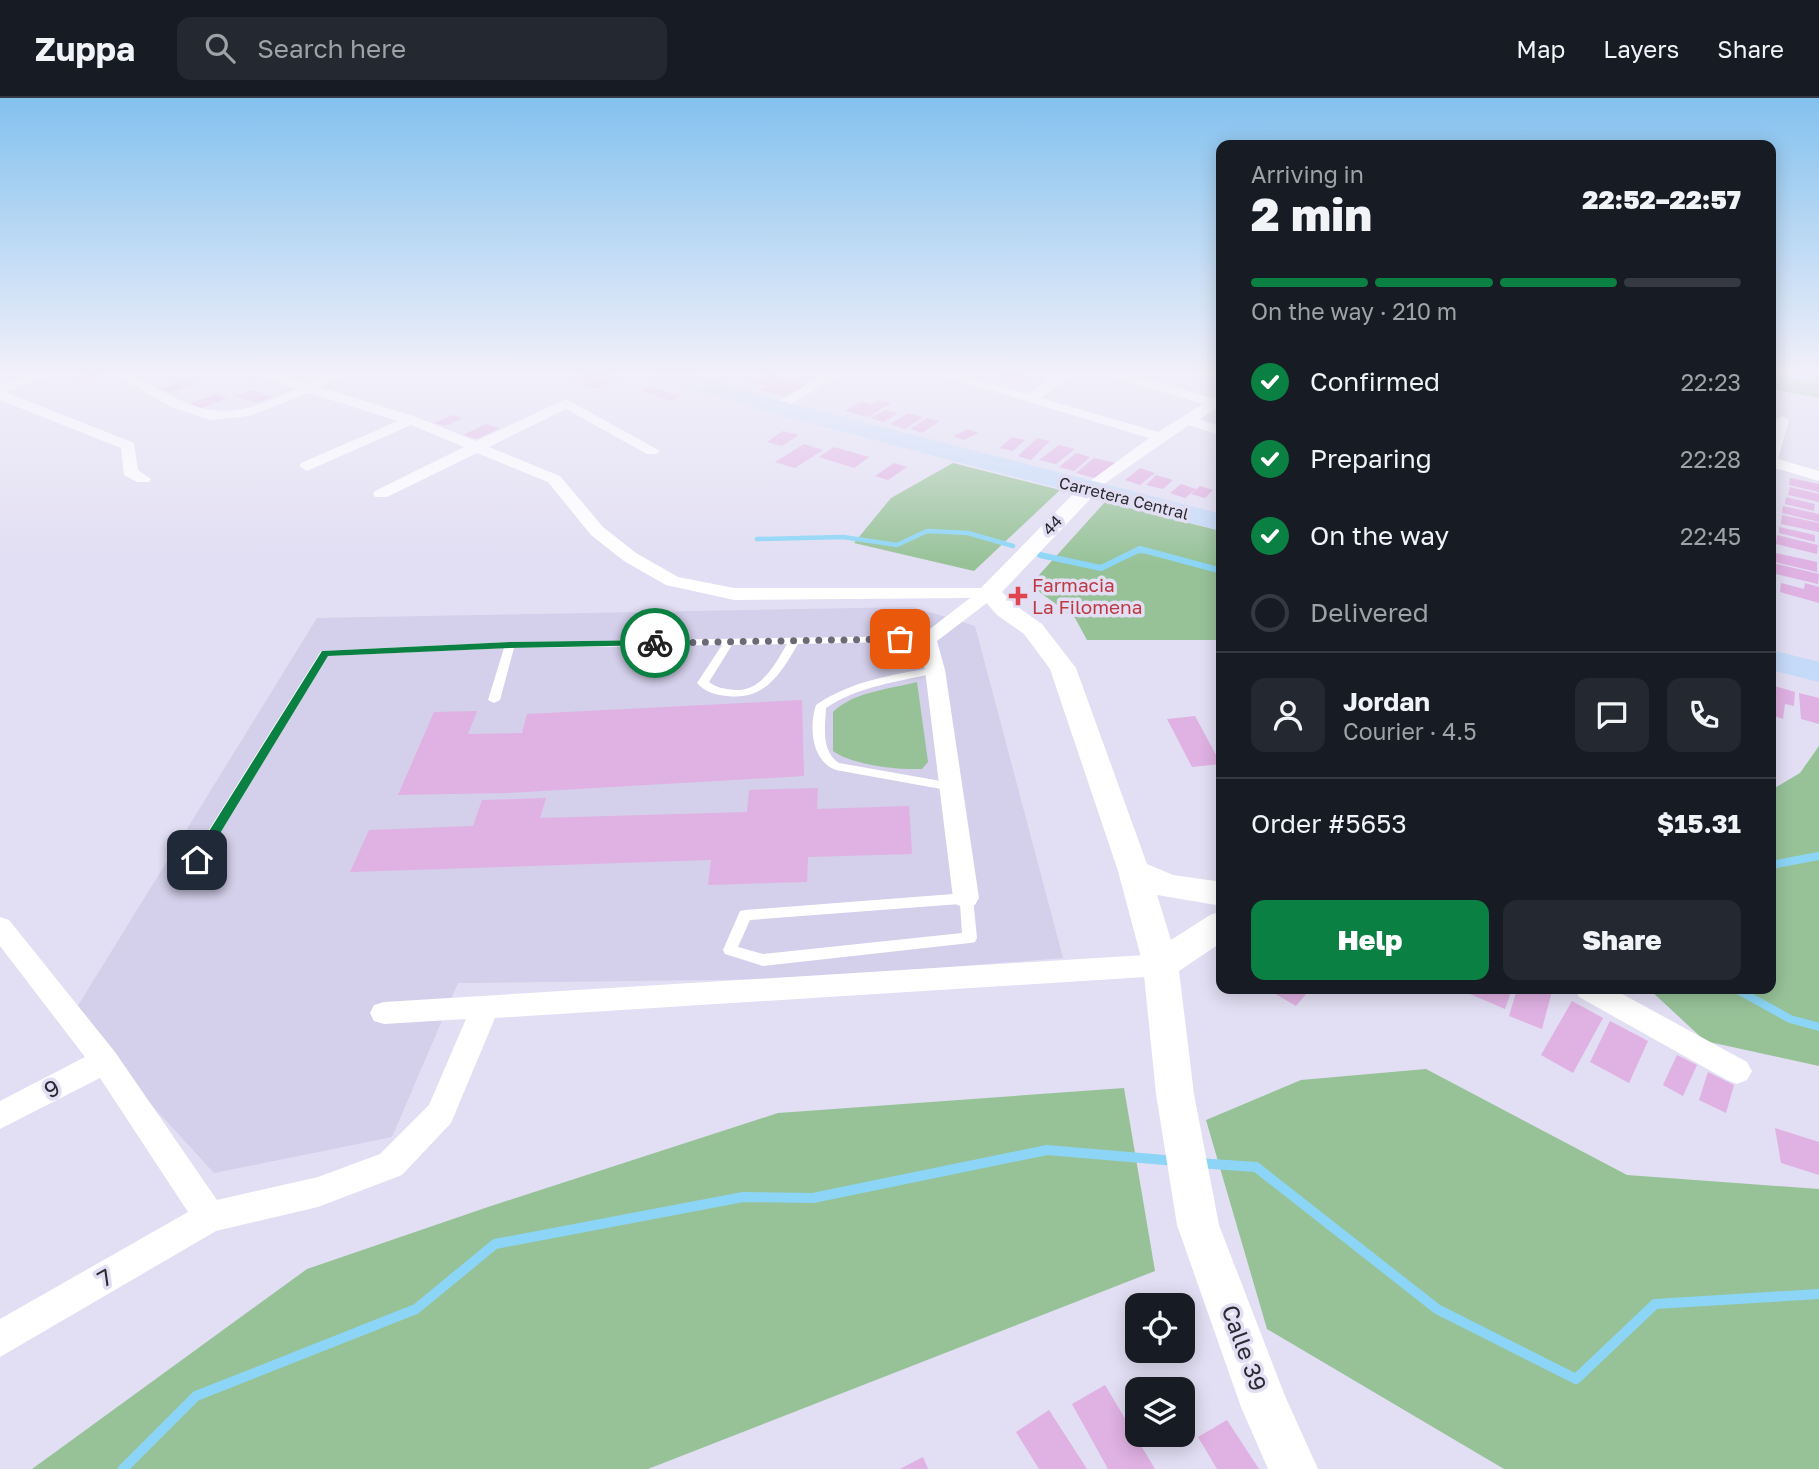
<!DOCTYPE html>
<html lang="en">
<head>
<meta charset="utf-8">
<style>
	body { margin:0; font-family:"Golos Text",sans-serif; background:#242831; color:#f1f3f6; height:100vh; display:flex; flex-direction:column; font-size:26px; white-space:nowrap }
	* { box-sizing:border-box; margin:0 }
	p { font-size:23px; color:#9ea1a6 }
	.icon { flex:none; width:38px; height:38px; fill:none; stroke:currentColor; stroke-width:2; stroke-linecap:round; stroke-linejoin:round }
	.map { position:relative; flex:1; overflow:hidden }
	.sheet { position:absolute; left:1216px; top:42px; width:560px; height:854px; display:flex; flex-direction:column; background:#171b24; border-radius:14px; box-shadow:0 4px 18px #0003 }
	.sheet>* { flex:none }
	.fabs { position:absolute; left:1125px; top:1195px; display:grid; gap:14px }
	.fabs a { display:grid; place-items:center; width:70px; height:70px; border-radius:14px; background:#171b24; box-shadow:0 4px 18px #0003; font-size:35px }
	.pin { position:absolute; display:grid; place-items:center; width:60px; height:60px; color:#fff; margin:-30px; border-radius:14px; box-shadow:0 4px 10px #0006 }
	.courier { position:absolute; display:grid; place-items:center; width:70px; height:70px; margin:-35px; border:5px solid #0b8043; border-radius:50%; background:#fff; color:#222; box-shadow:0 2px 9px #0007 }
	.summary em { font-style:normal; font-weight:800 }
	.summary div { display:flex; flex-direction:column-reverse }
	.summary { display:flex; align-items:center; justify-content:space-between; height:119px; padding:0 35px }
	h1 { font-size:46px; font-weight:800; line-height:52px }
	.bar { display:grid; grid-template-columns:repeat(4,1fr); gap:10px 7px; align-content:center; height:84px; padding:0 35px }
	.bar i { height:9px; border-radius:5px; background:#363941 }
	.bar .selected { background:#0b8043 }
	.bar p { grid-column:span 4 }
	.line { display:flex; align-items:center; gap:18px; padding:0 35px; border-top:2px solid #363941 }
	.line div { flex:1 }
	.round { display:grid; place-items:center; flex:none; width:74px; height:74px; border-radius:14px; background:#242831 }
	ol { padding:0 35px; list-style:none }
	li { display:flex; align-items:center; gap:21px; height:77px }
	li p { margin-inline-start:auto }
	li .icon { padding:7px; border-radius:50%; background:#0b8043; color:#fff; stroke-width:4 }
	li:last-child { color:#9ea1a6 }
	li i { width:38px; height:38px; border:4px solid #363941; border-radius:50% }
	.cta { display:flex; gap:14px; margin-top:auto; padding:14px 35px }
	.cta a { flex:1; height:80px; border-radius:14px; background:#0b8043; color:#fff; font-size:28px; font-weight:800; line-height:80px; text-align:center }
	.cta a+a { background:#242831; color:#f1f3f6 }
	header { display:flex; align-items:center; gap:42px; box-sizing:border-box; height:98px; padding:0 35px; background:#171b24; border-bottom:2px solid #363941 }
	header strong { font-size:33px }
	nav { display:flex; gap:38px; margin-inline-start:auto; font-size:24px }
	.search { width:490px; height:63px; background:#242831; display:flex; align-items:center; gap:18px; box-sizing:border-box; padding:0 24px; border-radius:14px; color:#9ea1a6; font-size:26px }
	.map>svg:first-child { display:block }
	.built { fill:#d4cfea }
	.green { fill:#97c298 }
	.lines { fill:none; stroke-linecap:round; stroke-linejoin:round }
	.stream-far3 { stroke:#8cd5f6; stroke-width:4.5 }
	.stream-far2 { stroke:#8cd5f6; stroke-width:6 }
	.stream-far1 { stroke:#8cd5f6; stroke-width:8 }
	.stream { stroke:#8cd5f6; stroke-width:10 }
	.building { fill:#e0b1e3 }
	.service { fill:#fff; fill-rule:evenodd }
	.minor { fill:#fff; fill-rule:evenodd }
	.tertiary { fill:#fff; fill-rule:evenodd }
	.trunk { fill:#c4daf8; fill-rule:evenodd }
	.route { fill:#0b8043 }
	.done { stroke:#6c6a76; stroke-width:7; stroke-dasharray:0 12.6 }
	.health-dot { fill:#e0444e; stroke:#e2def3; stroke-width:2.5 }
	.labels { text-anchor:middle; stroke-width:7; stroke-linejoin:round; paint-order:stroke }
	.far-street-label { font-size:16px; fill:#2c2b32; stroke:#e2def3 }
	.health-label { font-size:19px; fill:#be3a42; stroke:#e2def3; text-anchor:start }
	.near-street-label { font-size:23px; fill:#2c2b32; stroke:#e2def3 }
</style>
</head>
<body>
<header>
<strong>Zuppa</strong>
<div class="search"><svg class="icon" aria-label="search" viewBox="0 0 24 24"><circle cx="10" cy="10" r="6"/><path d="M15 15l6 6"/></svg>Search here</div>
<nav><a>Map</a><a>Layers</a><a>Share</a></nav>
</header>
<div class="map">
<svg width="1819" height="1371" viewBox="0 0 1819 1371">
	<rect width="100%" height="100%" fill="#e2def3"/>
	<path class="built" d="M913 509 975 528 1063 860 794 881 458 885 392 1039 214 1075 71 919 317 520Z"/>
	<g class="green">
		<path d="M1771 274H1819V300L1771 291Z"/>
		<path d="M953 365 1060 392 974 473 854 445 891 400Z"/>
		<path d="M1105 404 1221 433V542H1087L1075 520 1030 487Z"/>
		<path d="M917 584 928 664 922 671C898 672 852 667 833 653V614C853 594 890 591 917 584Z"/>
		<path d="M1819 648V968L1705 943 1649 891H1771V692L1800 675Z"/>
		<path d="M1426 971 1627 1077 1819 1091V1371H1504L1267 1231 1206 1022 1301 982Z"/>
		<path d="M1124 990 1155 1173 648 1371H32L307 1171 488 1109 778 1015Z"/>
	</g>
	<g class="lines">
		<g class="stream-far3">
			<path d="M1771 276 1819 282"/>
			<path d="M757 441 843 439 897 447 927 433 968 435 1013 448"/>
			<path d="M1136 453H1147"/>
		</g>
		<g class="stream-far2">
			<path d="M1140 451 1222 473"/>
			<path d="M1040 457 1101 470 1140 451"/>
		</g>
		<g class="stream-far1">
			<path d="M1771 767 1819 758"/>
			<path d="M1736 891 1790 921 1819 929"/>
		</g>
		<g class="stream">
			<path d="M1198 1065 1256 1069 1437 1211 1576 1281 1655 1206 1819 1196"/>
			<path d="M123 1371 196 1298 416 1211 495 1146 743 1099 813 1100 1047 1052 1176 1063"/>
		</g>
	</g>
	<g class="building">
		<path d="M91 274 108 275 81 284 71 281Z"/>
		<path d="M587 274H601L619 280 597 291 583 287 599 278 584 285 572 281Z"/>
		<path d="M1012 274 1028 278 1021 283 992 275Z"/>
		<path d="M768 275 782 279 765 288 751 285Z"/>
		<path d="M783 280 807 287 787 298 760 292Z"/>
		<path d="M186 282 195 286 170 295 160 291Z"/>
		<path d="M650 289 681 298 671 303 640 293Z"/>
		<path d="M252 292 272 299 256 305 236 298Z"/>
		<path d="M216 296 227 300 200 311 189 306Z"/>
		<path d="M878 302 891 305 868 319 845 313 861 303 871 306Z"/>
		<path d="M885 312 898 315 884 324 871 320Z"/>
		<path d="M908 315 923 319 905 331 890 326Z"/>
		<path d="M452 317 463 320 445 328 434 325Z"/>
		<path d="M927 320 940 323 922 335 910 331Z"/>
		<path d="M486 326 500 330 477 341 463 337Z"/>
		<path d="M968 331 979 335 964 342 953 338Z"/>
		<path d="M783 333 799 337 782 348 767 344Z"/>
		<path d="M1012 339 1025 342 1013 353 1000 350Z"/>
		<path d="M1037 340 1050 343 1031 362 1018 358Z"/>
		<path d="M804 346 823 352 795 370 775 364Z"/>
		<path d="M1059 347 1075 351 1056 366 1039 362Z"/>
		<path d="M834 349 869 359 854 370 819 359Z"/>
		<path d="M1076 355 1090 359 1074 373 1059 369Z"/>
		<path d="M1094 360 1116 365 1098 381 1076 375Z"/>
		<path d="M894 365 907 369 888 382 875 378Z"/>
		<path d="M1140 370 1155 375 1140 387 1125 382Z"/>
		<path d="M1156 377 1173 382 1163 391 1146 387Z"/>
		<path d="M1790 380 1819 386V394L1789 387Z"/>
		<path d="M1181 386 1196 391 1185 400 1170 395Z"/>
		<path d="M1200 388 1213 392 1205 400 1191 396Z"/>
		<path d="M1790 389 1819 396V404L1788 397Z"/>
		<path d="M1786 399 1815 406 1814 413 1785 406Z"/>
		<path d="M1783 408 1819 416V424L1782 415Z"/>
		<path d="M1782 417 1819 425V434L1781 426Z"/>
		<path d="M1779 429 1815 437V444L1779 435Z"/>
		<path d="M1777 437 1818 447 1817 456 1776 446Z"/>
		<path d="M1776 455 1817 464V474L1775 464Z"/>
		<path d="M1773 465 1819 476 1818 486 1772 475Z"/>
		<path d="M1781 485 1804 491 1805 485 1819 489V505L1780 494Z"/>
		<path d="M1771 587 1795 594 1794 608 1785 606 1783 621 1771 617Z"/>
		<path d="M1799 595 1819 600V626L1801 621Z"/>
		<path d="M802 602 804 678 506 695 398 697 434 614 477 613 468 636 522 635 527 616Z"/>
		<path d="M1195 618 1221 666 1192 669 1167 621Z"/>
		<path d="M818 690 817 711 909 708 912 756 808 759 807 784 708 787 711 762 350 774 369 732 473 728 482 702 546 700 540 720 747 714 749 692Z"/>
		<path d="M1267 891H1310L1296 908Z"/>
		<path d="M1472 891H1512L1505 911 1470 896Z"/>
		<path d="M1517 891 1552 893 1542 931 1509 918Z"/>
		<path d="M1572 903 1603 920 1573 975 1541 957Z"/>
		<path d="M1610 923 1648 943 1629 985 1590 964Z"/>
		<path d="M1677 957 1697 967 1683 998 1663 987Z"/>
		<path d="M1708 974 1734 987 1726 1015 1699 1002Z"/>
		<path d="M1775 1030 1819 1044V1077L1781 1065Z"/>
		<path d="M1105 1287 1155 1371H1108L1072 1306Z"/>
		<path d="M1049 1312 1087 1371H1039L1016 1334Z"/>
		<path d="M1227 1322 1259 1371H1217L1198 1339Z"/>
		<path d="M923 1359 928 1371H900Z"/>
	</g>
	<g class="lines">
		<g class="service">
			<path d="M927 538 931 539 932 541 931 543 798 546C781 575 765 603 727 598 715 597 705 594 697 585L722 547 514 550 500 602 494 605 488 602 504 550 328 558 202 765H192L190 762 321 553 510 544ZM787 546C775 566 762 593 735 592 725 591 717 590 709 584L732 547Z"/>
			<path d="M935 569 940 572 939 574C900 584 860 587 826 610 825 630 821 653 839 665L952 685 956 686 958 689 956 692 952 693 836 672C811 663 809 628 816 607 852 582 894 577 935 569Z"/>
			<path d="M966 795 971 796 973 800 977 840 975 844 970 845 763 868 725 856 723 852 740 813 745 812ZM960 806 962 835 763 856 738 849 750 822Z"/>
		</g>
		<g class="minor">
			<path d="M36 274H57L5 294 134 345 138 372 151 381 149 384H137L124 377 121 350 0 302V286Z"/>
			<path d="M112 274C134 274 143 283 162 293 216 323 241 316 296 291L249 274H271L307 285 331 274H350L320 289 416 319 476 343 566 301 660 353 657 356H647L566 311 489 349 560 378 603 429 636 455 678 479 734 490H996L998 494 996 498 937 543 945 572 979 800 975 807 966 809 957 807 953 800 925 572 917 541 970 500 734 502 666 487 624 463 591 437 548 384 477 355 387 399H375L373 396 375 393 464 349 411 327 307 373 299 368 301 365 398 323 309 295 249 318 211 322 171 309Z"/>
			<path d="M828 274H845L781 312H771L769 309Z"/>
			<path d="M930 274H952L1028 296 1059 274H1075L1041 300 1158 334 1203 306 1097 274H1120L1213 300 1222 297V307L1200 321 1222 329V338L1189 327 1088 397 1082 395 1080 392 1082 389 1149 340Z"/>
			<path d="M1782 318 1789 322 1778 361 1819 373V383L1771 369V334L1775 322Z"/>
			<path d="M0 819 9 822 115 954 217 1102 318 1079 380 1056 429 1007 466 921 384 926 374 923 370 915 374 907 384 904 1161 856 1170 860 1174 867 1170 874 1161 878 495 920 451 1025 402 1077 318 1109 216 1133 0 1259V1221L188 1114 100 980 0 1031V1003L85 959 0 848Z"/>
			<path d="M1575 891H1613L1747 964 1752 973 1747 982 1737 986 1727 982 1579 899Z"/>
		</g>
		<path class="tertiary" d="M1088 386 1095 388 1099 392 1095 396 1002 494 1015 507 1042 526 1076 570 1147 766 1173 777 1222 784V808L1157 797 1171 842 1210 817 1222 813V844L1179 873 1194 996 1219 1127 1285 1298 1318 1371H1268L1241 1309 1177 1127 1156 996 1143 867 1118 773 1050 571 1024 536 997 517 977 494 1081 388Z"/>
		<g class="trunk">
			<path d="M651 274H687L785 304 1222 416V433L767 314 654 279Z"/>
			<path d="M1771 552 1819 564V584L1771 572Z"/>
		</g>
	</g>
	<linearGradient id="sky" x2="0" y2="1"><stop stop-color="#83c1ee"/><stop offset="0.59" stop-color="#f2f0fa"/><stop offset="1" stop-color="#f2f0fa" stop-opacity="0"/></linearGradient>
	<rect width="1819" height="466" fill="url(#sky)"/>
	<path class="route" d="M655 542 658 543V547L510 550 328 558 202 765H193L191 762 322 553 510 544Z"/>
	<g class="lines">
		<path class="done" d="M655 545 900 541"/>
	</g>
	<path class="health-dot" d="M1014.5 487.5h7v7h7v7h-7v7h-7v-7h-7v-7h7z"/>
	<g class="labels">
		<g class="far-street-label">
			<text transform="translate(1124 400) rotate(14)" y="6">Carretera Central</text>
			<text transform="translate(1052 427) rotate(-47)" y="6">44</text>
		</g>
		<g class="health-label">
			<text x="1032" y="494">Farmacia<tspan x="1032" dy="22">La Filomena</tspan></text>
		</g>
		<g class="near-street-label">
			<text transform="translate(52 991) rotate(-28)" y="8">9</text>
			<text transform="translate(105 1180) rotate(-30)" y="8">7</text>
			<text transform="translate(1244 1250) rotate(70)" y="8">Calle 39</text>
		</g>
	</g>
</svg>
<div class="fabs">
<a><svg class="icon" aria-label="locate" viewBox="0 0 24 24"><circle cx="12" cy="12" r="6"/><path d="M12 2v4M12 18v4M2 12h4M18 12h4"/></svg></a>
<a><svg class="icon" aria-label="layers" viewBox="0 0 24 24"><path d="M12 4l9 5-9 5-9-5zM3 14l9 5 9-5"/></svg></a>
</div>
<div class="pin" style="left:900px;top:541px;background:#ea580c"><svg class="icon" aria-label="bag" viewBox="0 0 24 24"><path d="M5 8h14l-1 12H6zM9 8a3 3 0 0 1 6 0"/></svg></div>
<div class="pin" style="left:197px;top:762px;background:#1f2937"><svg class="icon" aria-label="home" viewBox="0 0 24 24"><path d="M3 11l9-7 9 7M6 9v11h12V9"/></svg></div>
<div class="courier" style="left:655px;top:545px"><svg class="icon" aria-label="bike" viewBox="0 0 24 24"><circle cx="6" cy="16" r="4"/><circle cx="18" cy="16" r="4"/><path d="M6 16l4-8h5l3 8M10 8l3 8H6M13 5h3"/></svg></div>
<section class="sheet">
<div class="summary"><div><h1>2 min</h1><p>Arriving in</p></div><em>22:52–22:57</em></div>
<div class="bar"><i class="selected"></i><i class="selected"></i><i class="selected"></i><i></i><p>On the way · 210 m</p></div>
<ol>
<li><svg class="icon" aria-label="check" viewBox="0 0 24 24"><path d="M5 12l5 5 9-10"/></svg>Confirmed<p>22:23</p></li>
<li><svg class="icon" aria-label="check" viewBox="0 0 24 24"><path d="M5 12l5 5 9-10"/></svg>Preparing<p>22:28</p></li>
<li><svg class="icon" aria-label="check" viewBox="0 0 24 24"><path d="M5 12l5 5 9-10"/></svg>On the way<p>22:45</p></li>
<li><i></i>Delivered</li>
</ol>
<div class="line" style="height:126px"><a class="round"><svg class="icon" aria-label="person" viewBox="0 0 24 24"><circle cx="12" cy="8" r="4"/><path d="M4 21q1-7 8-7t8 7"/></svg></a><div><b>Jordan</b><p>Courier · 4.5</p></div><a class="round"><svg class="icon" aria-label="chat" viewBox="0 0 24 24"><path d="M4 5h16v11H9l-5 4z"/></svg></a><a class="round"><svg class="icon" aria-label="phone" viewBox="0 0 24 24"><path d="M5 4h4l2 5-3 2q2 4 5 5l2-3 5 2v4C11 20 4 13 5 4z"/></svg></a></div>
<div class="line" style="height:91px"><div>Order #5653</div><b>$15.31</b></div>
<div class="cta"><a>Help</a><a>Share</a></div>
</section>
</div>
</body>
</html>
